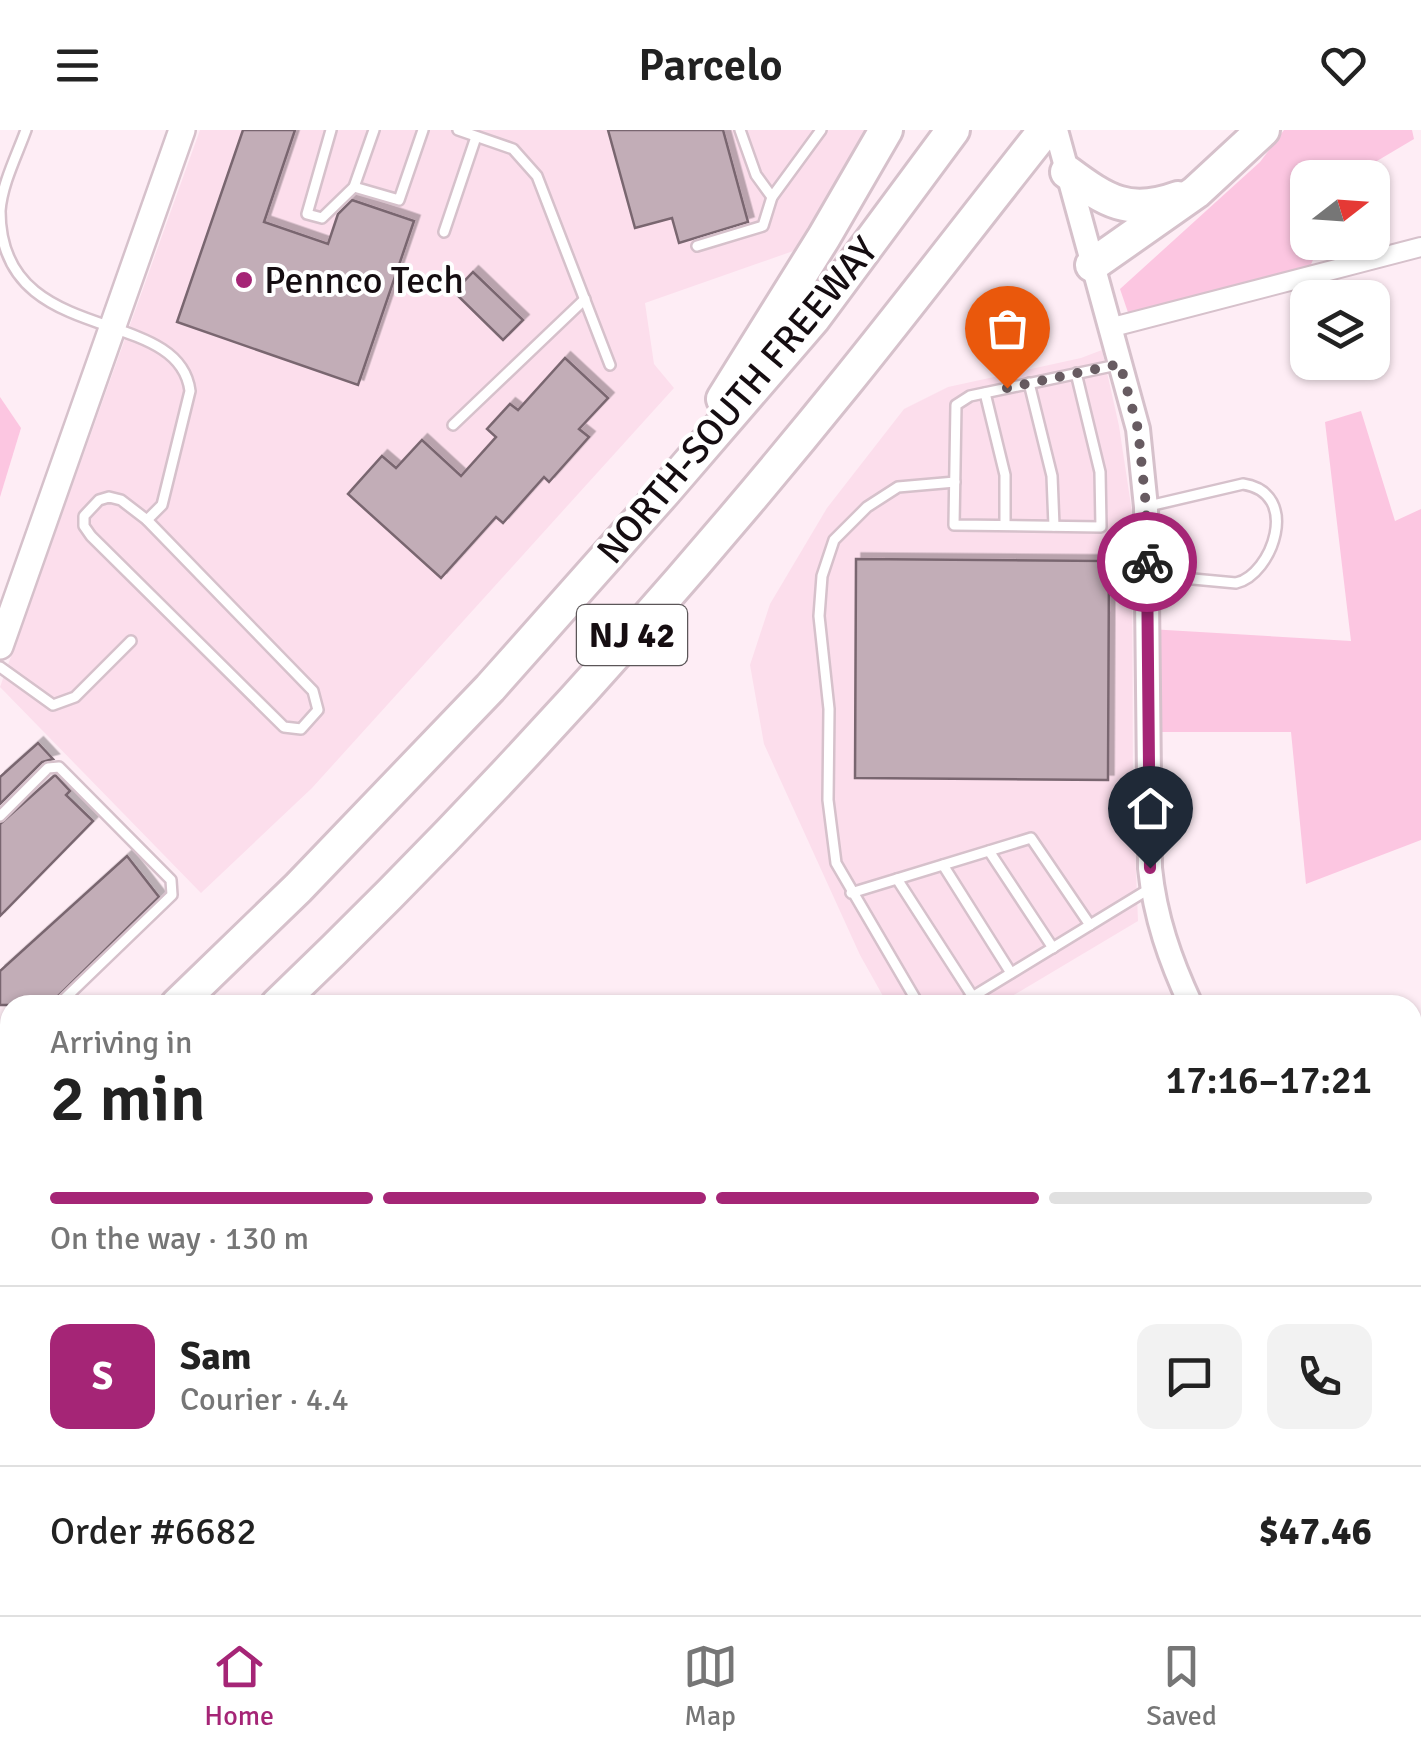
<!DOCTYPE html>
<html lang="en">
<head>
<meta charset="utf-8">
<style>
	body { margin:0; font-family:Signika,sans-serif; background:#f2f2f2; color:#222; height:100vh; display:flex; flex-direction:column; font-size:38px; white-space:nowrap }
	* { box-sizing:border-box; margin:0 }
	p { font-size:32px; color:#767676 }
	.icon { flex:none; width:55px; height:55px; fill:none; stroke:currentColor; stroke-width:2; stroke-linecap:round; stroke-linejoin:round }
	.map { position:relative; flex:1; overflow:hidden }
	.sheet { position:absolute; left:0px; top:865px; width:1422px; height:620px; display:flex; flex-direction:column; background:#fff; border-radius:30px 30px 0 0; box-shadow:0 2px 8px #0004 }
	.sheet>* { flex:none }
	.needle { width:65px; rotate:73deg }
	.buttons { position:absolute; left:1290px; top:30px; display:grid; gap:20px }
	.buttons a { display:grid; place-items:center; width:100px; height:100px; border-radius:20px; background:#fff; box-shadow:0 2px 8px #0004; font-size:50px }
	.pin { position:absolute; display:grid; place-items:center; width:85px; height:85px; color:#fff; margin:-102px -42px; border-radius:50% 50% 50% 0; rotate:-45deg; box-shadow:0 0 10px #0007 }
	.pin .icon { rotate:45deg }
	.courier { position:absolute; display:grid; place-items:center; width:100px; height:100px; margin:-50px; border:8px solid #a52576; border-radius:50%; background:#fff; color:#222; box-shadow:0 2px 12px #0007 }
	.headline em { font-style:normal; font-weight:600 }
	.headline div { display:flex; flex-direction:column-reverse }
	.headline { display:flex; align-items:center; justify-content:space-between; height:170px; padding:0 50px }
	h1 { font-size:65px; font-weight:600; line-height:75px }
	.bar { display:grid; grid-template-columns:repeat(4,1fr); gap:15px 10px; align-content:center; height:120px; padding:0 50px }
	.bar i { height:12px; border-radius:8px; background:#e0e0e0 }
	.bar .selected { background:#a52576 }
	.bar p { grid-column:span 4 }
	.line { display:flex; align-items:center; gap:25px; padding:0 50px; border-top:2px solid #e0e0e0 }
	.line div { flex:1 }
	.round { display:grid; place-items:center; flex:none; width:105px; height:105px; border-radius:20px; background:#f2f2f2 }
	header { display:flex; justify-content:space-between; align-items:center; height:130px; padding:0 50px; background:#fff; font-size:45px; font-weight:600 }
	.dock { display:flex; justify-content:space-around; align-items:center; height:140px; border-top:2px solid #e0e0e0; background:#fff; font-size:28px; color:#767676 }
	.dock a { display:grid; justify-items:center; gap:5px }
	.dock .selected { color:#a52576 }
	.map>svg:first-child { display:block }
	.built { fill:#fcdeec }
	.green { fill:#fcc6e1 }
	.building { fill:#c2adb7; stroke:#79666f; stroke-width:2.5; filter:url(#shadow) }
	.lines { fill:none; stroke-linecap:round; stroke-linejoin:round }
	.service-casing { stroke:#d6c1cb; stroke-width:14 }
	.minor-casing { stroke:#d6c1cb; stroke-width:22 }
	.tertiary-casing { stroke:#d6c1cb; stroke-width:28 }
	.secondary-casing { stroke:#d6c1cb; stroke-width:30 }
	.motorway-casing { stroke:#d6c1cb; stroke-width:38 }
	.service { stroke:#fff; stroke-width:9 }
	.minor { stroke:#fff; stroke-width:18 }
	.tertiary { stroke:#fff; stroke-width:22 }
	.secondary { stroke:#fff; stroke-width:25 }
	.motorway { stroke:#fff; stroke-width:32 }
	.done { stroke:#675b61; stroke-width:10; stroke-dasharray:0 18 }
	.route { stroke:#a52576; stroke-width:12 }
	.poi-dot { fill:#a52576; stroke:#fff; stroke-width:4 }
	.labels { text-anchor:middle; stroke-width:8; stroke-linejoin:round; paint-order:stroke }
	.shield { fill:#fff; stroke:#5b5658; stroke-width:2.5 }
	.shield-label { font-size:35px; font-weight:bold; fill:#150d11 }
	.poi-label { font-size:38px; fill:#150d11; stroke:#fff; text-anchor:start }
	.street-label { font-size:38px; fill:#150d11; stroke:#fff }
</style>
</head>
<body>
<header><svg class="icon" aria-label="menu" viewBox="0 0 24 24"><path d="M4 6h16M4 12h16M4 18h16"/></svg>Parcelo<svg class="icon" aria-label="heart" viewBox="0 0 24 24"><path d="M12 20l-8-8c-3-5 5-10 8-4 3-6 11-1 8 4z"/></svg></header>
<div class="map">
<svg width="1421" height="1485" viewBox="0 0 1421 1485">
	<defs>
		<filter id="shadow"><feDropShadow dx="5.5" dy="-5.5" stdDeviation="0" flood-color="#0004"/></filter>
	</defs>
	<rect width="100%" height="100%" fill="#feedf5"/>
	<g class="built">
		<path d="M200 0H870L799 119 645 173 654 234 674 258 312 658 201 763 0 557Z"/>
		<path d="M1102 220 1119 296 1132 382 1133 667 1138 791 997 875H888L860 825 764 614 750 535 770 474 827 378 904 279 948 257 1081 228Z"/>
	</g>
	<g class="green">
		<path d="M1284 0H1412L1414 9 1350 47 1308 48V112L1320 113 1310 137 1134 200 1120 159 1260 32Z"/>
		<path d="M0 267 21 298 0 367Z"/>
		<path d="M1361 281 1395 391 1421 379V710L1306 754 1291 602H1147L1149 499 1351 511 1325 292Z"/>
		<path d="M1421 1033V1165L1413 1173V1043Z"/>
		<path d="M10 1171V1475H373L372 1485H0V1180Z"/>
		<path d="M1091 1475H1259L1254 1485H1095Z"/>
	</g>
	<g class="building">
		<path d="M243 0H295L264 92 328 114 338 84 352 70 414 91 358 255 177 192Z"/>
		<path d="M608 0H723L748 92 679 113 672 88 635 98Z"/>
		<path d="M473 142 523 190 503 210 454 162Z"/>
		<path d="M565 228 608 268 579 299 589 307 549 352 544 347 503 393 496 387 441 448 348 364 382 326 396 338 422 310 461 346 496 307 487 299 510 274 518 280Z"/>
		<path d="M856 429 1109 431 1108 650 855 648Z"/>
		<path d="M38 613 53 629 42 632 0 674V647Z"/>
		<path d="M55 645 70 661 66 665 93 691 0 786V694Z"/>
		<path d="M127 726 159 767 49 875H0V841Z"/>
	</g>
	<g class="lines">
		<g class="service-casing">
			<g id="service">
				<path d="M26 0C17 25 2 54 0 81 0 220 179 173 190 261L162 375 147 390"/>
				<path d="M331 0 307 84 322 88 354 57 374 0"/>
				<path d="M458 0 513 19 537 46 610 235"/>
				<path d="M740 0 756 45 772 67"/>
				<path d="M354 57 399 70 423 0"/>
				<path d="M444 102 476 7"/>
				<path d="M697 116 763 96 772 67 821 0"/>
				<path d="M1076 243 1100 342 1101 397 954 395 956 275 970 266 1117 235"/>
				<path d="M1029 253 1052 346 1054 396"/>
				<path d="M985 263 1005 345V395"/>
				<path d="M453 295 585 169"/>
				<path d="M109 367 121 370 147 390 313 561 318 580 301 599 284 597 91 406 84 396V386L99 370Z"/>
				<path d="M1149 376 1243 354C1302 363 1272 445 1236 453L1150 445"/>
				<path d="M0 537 53 575 75 567 131 511"/>
				<path d="M0 686 48 638 59 637 171 750 172 765 58 875"/>
				<path d="M989 721 1053 818"/>
				<path d="M943 735 1011 843"/>
				<path d="M897 749 973 867"/>
				<path d="M851 763 1031 708 1090 795"/>
				<path d="M919 875 836 733 828 670 829 579 819 486 822 446 834 410 867 377 898 357 955 352"/>
				<path d="M959 875 1149 759"/>
				<path d="M0 931 10 921"/>
				<path d="M1412 1212 1421 1207"/>
				<path d="M1412 1324 1421 1319"/>
			</g>
		</g>
		<g class="minor-casing">
			<g id="minor">
				<path d="M1109 198 1421 117"/>
				<path d="M1412 1436 1421 1422"/>
				<path d="M1384 1485 1390 1475"/>
			</g>
		</g>
		<g class="tertiary-casing">
			<g id="tertiary">
				<path d="M1056 0 1138 299 1146 377 1150 738C1155 787 1170 830 1191 875"/>
				<path d="M1412 1358 1421 1376"/>
			</g>
		</g>
		<g class="secondary-casing">
			<path id="secondary" d="M0 516 182 0"/>
		</g>
		<g class="motorway-casing">
			<g id="motorway">
				<path d="M1067 42C1106 71 1129 86 1178 68"/>
				<path d="M1092 135 1196 62 1263 0"/>
				<path d="M723 269 824 107 886 0"/>
				<path d="M177 875 298 758 490 558 665 361 814 188 953 0"/>
				<path d="M277 875C481 680 671 469 848 250 915 167 979 83 1045 0"/>
				<path d="M0 1045 10 1036"/>
				<path d="M0 1141 10 1131"/>
			</g>
		</g>
		<use href="#service" class="service"/>
		<use href="#minor" class="minor"/>
		<use href="#tertiary" class="tertiary"/>
		<use href="#secondary" class="secondary"/>
		<use href="#motorway" class="motorway"/>
	</g>
	<g class="lines">
		<path class="done" d="M1007 258 1120 234 1138 299 1146 376 1147 432"/>
		<path class="route" d="M1147 432 1150 738"/>
	</g>
	<circle class="poi-dot" cx="244" cy="150" r="10"/>
	<g class="labels">
		<rect class="shield" x="577" y="475" width="110" height="60" rx="8"/>
		<g class="shield-label">
			<text x="632" y="517">NJ 42</text>
		</g>
		<g class="poi-label">
			<text x="264" y="163">Pennco Tech</text>
		</g>
		<g class="street-label">
			<text transform="translate(737 270) rotate(-50)" y="13">NORTH-SOUTH FREEWAY</text>
		</g>
	</g>
</svg>
<div class="buttons">
<a><svg class="needle" viewBox="-14 -14 28 28"><path d="M0-13l5 13h-10z" fill="#e53935"/><path d="M0 13l5-13h-10z" fill="#767676"/></svg></a>
<a><svg class="icon" aria-label="layers" viewBox="0 0 24 24"><path d="M12 4l9 5-9 5-9-5zM3 14l9 5 9-5"/></svg></a>
</div>
<div class="pin" style="left:1007px;top:258px;background:#ea580c"><svg class="icon" aria-label="bag" viewBox="0 0 24 24"><path d="M5 8h14l-1 12H6zM9 8a3 3 0 0 1 6 0"/></svg></div>
<div class="pin" style="left:1150px;top:738px;background:#1f2937"><svg class="icon" aria-label="home" viewBox="0 0 24 24"><path d="M3 11l9-7 9 7M6 9v11h12V9"/></svg></div>
<div class="courier" style="left:1147px;top:432px"><svg class="icon" aria-label="bike" viewBox="0 0 24 24"><circle cx="6" cy="16" r="4"/><circle cx="18" cy="16" r="4"/><path d="M6 16l4-8h5l3 8M10 8l3 8H6M13 5h3"/></svg></div>
<section class="sheet">
<div class="headline"><div><h1>2 min</h1><p>Arriving in</p></div><em>17:16–17:21</em></div>
<div class="bar"><i class="selected"></i><i class="selected"></i><i class="selected"></i><i></i><p>On the way · 130 m</p></div>
<div class="line" style="height:180px"><b class="round" style="background:#a52576;color:#fff">S</b><div><b>Sam</b><p>Courier · 4.4</p></div><a class="round"><svg class="icon" aria-label="chat" viewBox="0 0 24 24"><path d="M4 5h16v11H9l-5 4z"/></svg></a><a class="round"><svg class="icon" aria-label="phone" viewBox="0 0 24 24"><path d="M5 4h4l2 5-3 2q2 4 5 5l2-3 5 2v4C11 20 4 13 5 4z"/></svg></a></div>
<div class="line" style="height:130px"><div>Order #6682</div><b>$47.46</b></div>
</section>
</div>
<nav class="dock">
<a class="selected"><svg class="icon" aria-label="home" viewBox="0 0 24 24"><path d="M3 11l9-7 9 7M6 9v11h12V9"/></svg>Home</a>
<a><svg class="icon" aria-label="map" viewBox="0 0 24 24"><path d="M3 6l6-2 6 2 6-2v14l-6 2-6-2-6 2zM9 4v14M15 6v14"/></svg>Map</a>
<a><svg class="icon" aria-label="saved" viewBox="0 0 24 24"><path d="M7 4h10v16l-5-4-5 4z"/></svg>Saved</a>
</nav>
</body>
</html>
